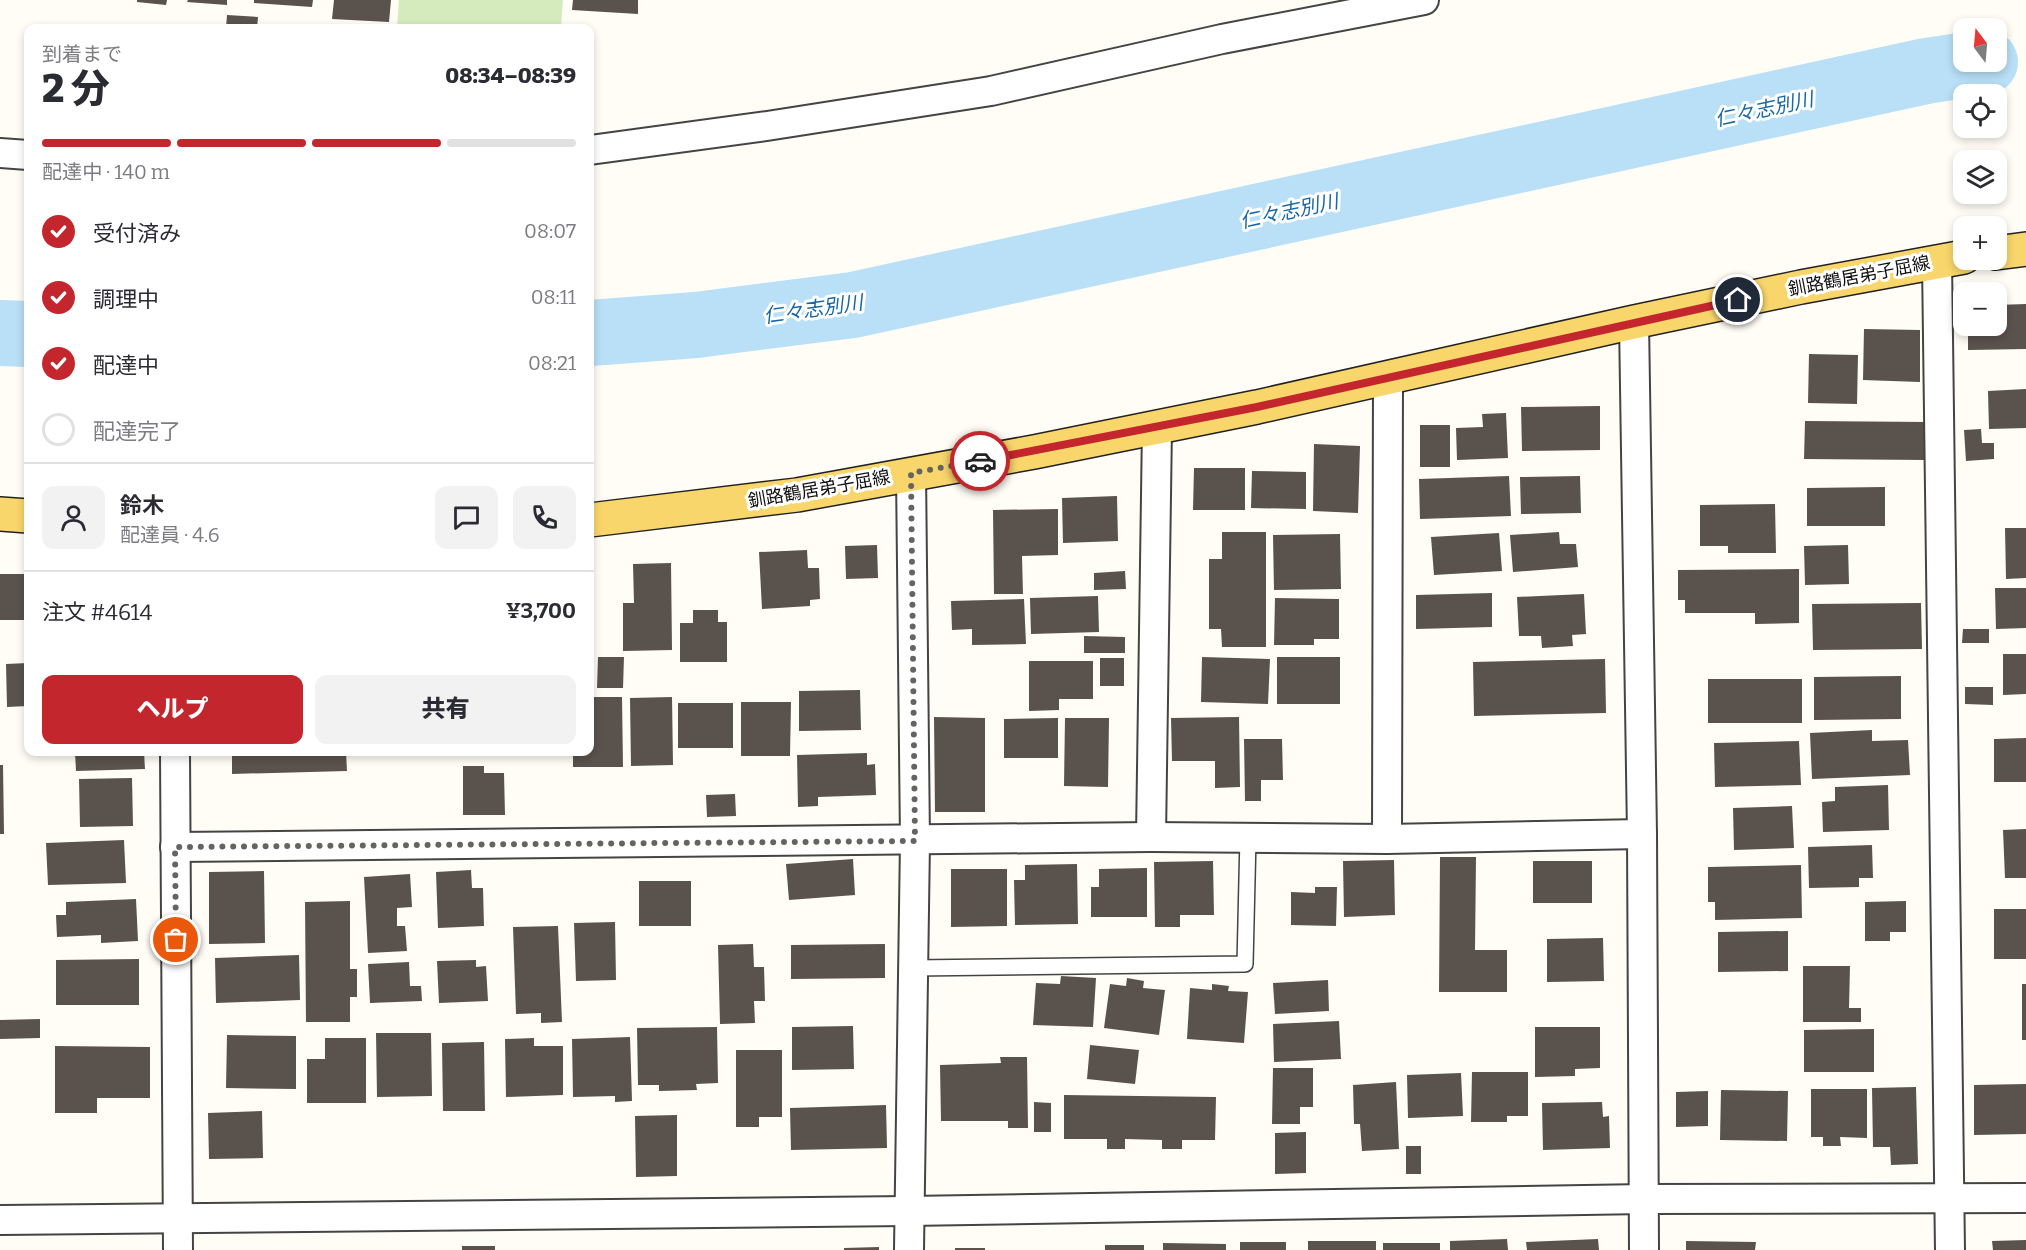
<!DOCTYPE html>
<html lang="ja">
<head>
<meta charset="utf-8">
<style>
	body { margin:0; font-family:Bitter,"Noto Sans JP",serif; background:#f2f2f3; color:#2b2b33; height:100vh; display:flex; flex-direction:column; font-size:22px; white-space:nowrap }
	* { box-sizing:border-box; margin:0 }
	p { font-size:20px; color:#7c7c81 }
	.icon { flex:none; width:33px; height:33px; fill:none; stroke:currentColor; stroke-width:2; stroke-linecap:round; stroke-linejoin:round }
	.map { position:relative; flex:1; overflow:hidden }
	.details { position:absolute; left:24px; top:24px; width:570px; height:732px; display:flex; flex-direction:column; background:#fff; border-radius:12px; box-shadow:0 3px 9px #0003 }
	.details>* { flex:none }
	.needle { width:39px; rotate:344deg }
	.controls { position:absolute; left:1953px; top:18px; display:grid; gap:12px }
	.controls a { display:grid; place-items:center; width:54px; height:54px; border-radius:12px; background:#fff; box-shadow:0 3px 9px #0003; font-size:30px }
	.pin { position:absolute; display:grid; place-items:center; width:51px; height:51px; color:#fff; margin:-26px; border:3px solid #fff; border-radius:50%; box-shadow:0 2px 6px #0007 }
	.courier { position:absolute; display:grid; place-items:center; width:60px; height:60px; margin:-30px; border:4px solid #c4262e; border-radius:50%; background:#fff; color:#222; box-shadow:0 2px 8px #0007 }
	.headline em { font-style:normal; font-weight:800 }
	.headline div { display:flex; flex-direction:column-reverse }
	.headline { display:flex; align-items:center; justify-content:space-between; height:102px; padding:0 18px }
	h1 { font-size:39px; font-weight:800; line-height:45px }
	.bar { display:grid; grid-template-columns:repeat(4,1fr); gap:9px 6px; align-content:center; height:72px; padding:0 18px }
	.bar i { height:8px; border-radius:4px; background:#e1e1e2 }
	.bar .on { background:#c4262e }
	.bar p { grid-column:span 4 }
	.line { display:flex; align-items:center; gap:15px; padding:0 18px; border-top:2px solid #e1e1e2 }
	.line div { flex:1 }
	.round { display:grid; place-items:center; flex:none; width:63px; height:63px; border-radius:12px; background:#f2f2f3 }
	ol { padding:0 18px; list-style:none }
	li { display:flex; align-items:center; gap:18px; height:66px }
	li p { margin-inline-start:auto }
	li .icon { padding:6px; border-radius:50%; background:#c4262e; color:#fff; stroke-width:4 }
	li:last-child { color:#7c7c81 }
	li i { width:33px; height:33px; border:3px solid #e1e1e2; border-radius:50% }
	.primary-button { display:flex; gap:12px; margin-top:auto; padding:12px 18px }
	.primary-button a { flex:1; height:69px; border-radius:12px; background:#c4262e; color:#fff; font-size:24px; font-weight:800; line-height:69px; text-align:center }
	.primary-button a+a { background:#f2f2f3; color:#2b2b33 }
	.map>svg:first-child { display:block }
	.green { fill:#d5ebbd }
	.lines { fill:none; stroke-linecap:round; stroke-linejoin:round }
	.river { stroke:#b9e0f7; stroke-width:66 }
	.building { fill:#5a524d }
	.service-casing { stroke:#444; stroke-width:18 }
	.minor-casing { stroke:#444; stroke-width:32 }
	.primary-casing { stroke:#222; stroke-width:36 }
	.service { stroke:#fff; stroke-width:15 }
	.minor { stroke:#fff; stroke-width:28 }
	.primary { stroke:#f9d66b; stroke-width:33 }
	.done { stroke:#646461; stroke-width:6; stroke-dasharray:0 10.8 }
	.route { stroke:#c4262e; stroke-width:8 }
	.labels { text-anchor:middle; stroke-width:6; stroke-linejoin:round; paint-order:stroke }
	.street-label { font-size:18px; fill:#111; stroke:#fff }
	.water-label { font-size:20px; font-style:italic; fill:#1768a6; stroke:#fff }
</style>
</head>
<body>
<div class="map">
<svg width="2026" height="1250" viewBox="0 0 2026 1250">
	<rect width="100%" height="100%" fill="#fffdf5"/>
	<path class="green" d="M399 0H563L561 28H397Z"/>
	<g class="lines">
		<g class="river">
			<path d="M0 333 28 334"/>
			<path d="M590 333 696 325 853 305 1926 71 1985 62"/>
		</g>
	</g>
	<g class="building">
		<path d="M137 0H167L166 5 137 2Z"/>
		<path d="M188 0H227V5L187 2Z"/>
		<path d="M254 0H313L312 7 254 3Z"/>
		<path d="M334 0H391L389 22 332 19Z"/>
		<path d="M573 0H638V14L572 10Z"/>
		<path d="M227 15 258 17 257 28H226Z"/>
		<path d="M2026 304V349L1968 350V326H1996V305Z"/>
		<path d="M1864 329 1920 330V382L1863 380Z"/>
		<path d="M1809 354 1858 355 1857 404 1808 403Z"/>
		<path d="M2026 389V428L1989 429 1988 391Z"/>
		<path d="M1600 406V450L1522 451 1521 407Z"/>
		<path d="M1506 413 1508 458 1457 460 1456 428 1483 427 1482 414Z"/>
		<path d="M1805 421 1927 422V460L1804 459Z"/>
		<rect x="1420" y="425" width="30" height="42"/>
		<path d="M1981 429 1982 443H1994V459L1966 461 1964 430Z"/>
		<path d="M1314 444 1360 446 1358 513 1313 511Z"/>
		<path d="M1194 468H1245V510H1193Z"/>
		<path d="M1252 471 1306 472V509L1251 508Z"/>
		<path d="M1509 476 1511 516 1420 519 1419 479Z"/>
		<path d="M1580 476 1581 513 1521 514 1520 477Z"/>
		<path d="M1885 487V526H1807V488Z"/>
		<path d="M1117 496 1118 541 1063 543 1062 498Z"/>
		<path d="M1775 504 1776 553H1728V546H1700V505Z"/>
		<path d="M1058 509V555L1022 556 1023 594H994L993 510Z"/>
		<path d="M2005 528H2026V578L2006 579Z"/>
		<path d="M1222 532H1266V647H1222L1221 629H1209V559H1222Z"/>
		<path d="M1559 532 1560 544H1576L1578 567 1513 572 1510 535Z"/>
		<path d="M1499 533 1502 571 1434 575 1431 537Z"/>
		<path d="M1340 534 1341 589 1274 590 1273 535Z"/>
		<path d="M877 545 878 578 846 579 845 546Z"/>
		<path d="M1848 545 1849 584 1805 585 1804 546Z"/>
		<path d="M807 550 808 568H819L820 599 810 600V606L762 609 759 552Z"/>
		<path d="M671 563 672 650 623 651V603H634L633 564Z"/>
		<path d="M1799 569V623L1755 624V613H1685V600H1678V570Z"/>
		<path d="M1125 571 1126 589 1094 590V573Z"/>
		<path d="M0 574H27L28 620H0Z"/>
		<path d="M1995 588H2026V628L1996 629Z"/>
		<path d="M1492 593V627L1416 629V595Z"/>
		<path d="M1584 594 1586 634 1572 635 1573 646 1542 648 1541 636H1519L1517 597Z"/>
		<path d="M1098 596 1099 632 1031 634 1030 598Z"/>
		<path d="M1275 598 1339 599V639H1314V645H1274Z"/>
		<path d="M1024 599 1026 644 972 645V629L952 630 951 601Z"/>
		<path d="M1921 603 1922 649 1813 650 1812 604Z"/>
		<path d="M693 610H718V622H727V662H680V623H693Z"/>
		<path d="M1963 629H1989V643H1962Z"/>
		<path d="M1084 636 1125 637V653H1084Z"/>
		<path d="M2003 654H2026V694L2003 695Z"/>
		<path d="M598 657H624L623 688H597Z"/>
		<path d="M1202 657 1270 659 1268 704 1201 702Z"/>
		<rect x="1277" y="657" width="63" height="47"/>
		<rect x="1100" y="658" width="24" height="28"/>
		<path d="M1605 659 1606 713 1474 716 1473 662Z"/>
		<path d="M1029 661H1093V699H1059V710L1029 711Z"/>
		<path d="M28 663V706L7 707 6 664Z"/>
		<path d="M1901 676V719L1814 720V677Z"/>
		<rect x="1708" y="679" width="94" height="44"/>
		<path d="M1965 687H1993V705L1965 704Z"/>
		<path d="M860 690 861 730 799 731V691Z"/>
		<path d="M590 697H622L623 767H573V752H590Z"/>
		<path d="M672 697 673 765 631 766 630 698Z"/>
		<path d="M741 702H791L790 756H741Z"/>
		<rect x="678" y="703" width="55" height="45"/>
		<path d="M934 717 985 718V812H935Z"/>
		<path d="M1239 717 1240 787 1215 788V761H1172L1171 718Z"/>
		<path d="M1058 718V758H1004V719Z"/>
		<path d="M1065 718H1109L1108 787 1064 786Z"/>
		<path d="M1872 730V741L1908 740 1910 775 1812 779 1810 733Z"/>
		<path d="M2026 738V782H1994V739Z"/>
		<path d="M1244 739H1282L1283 780H1261V801H1245Z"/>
		<path d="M1799 741 1801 785 1715 787 1714 743Z"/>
		<path d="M75 752H144L145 769 76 771Z"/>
		<path d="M232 752H346L347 771 232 774Z"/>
		<path d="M867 753V765L875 764 876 795 818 797V806L798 807 797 755Z"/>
		<path d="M0 765H3L4 834H0Z"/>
		<path d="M463 766H484V773H504L505 815H463Z"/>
		<path d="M132 778 133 826 80 827 79 779Z"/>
		<path d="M1888 785 1889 830 1823 832 1822 802 1835 801V787Z"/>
		<path d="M735 794 736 816 707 817 706 795Z"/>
		<path d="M1792 806 1794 848 1734 850 1733 808Z"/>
		<path d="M2026 829V878H2005L2003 830Z"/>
		<path d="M124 840 126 883 48 885 46 843Z"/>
		<path d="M1872 845 1873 878H1859V887L1809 888 1808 847Z"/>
		<path d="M1440 857H1476L1475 950H1507V992H1439Z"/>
		<path d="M853 859 855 895 789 900 786 864Z"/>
		<path d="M1394 860 1395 915 1344 917 1343 861Z"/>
		<path d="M1213 861 1214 915H1180V927H1155L1154 862Z"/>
		<rect x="1533" y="861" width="59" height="42"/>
		<path d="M1077 864 1078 924 1015 925 1014 880H1025V865Z"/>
		<path d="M1801 865 1802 918 1715 920V902H1708V867Z"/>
		<path d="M1147 868V917H1091V887H1099V869Z"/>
		<path d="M951 869H1007V926L951 927Z"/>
		<path d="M471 870 472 888H483L484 926 438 928 436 872Z"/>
		<path d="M264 871 265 943 209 944V872Z"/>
		<path d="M410 874 412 907 397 908V926H405L407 951 368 953 364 877Z"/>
		<rect x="639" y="881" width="52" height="45"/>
		<path d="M1315 887H1337L1336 926 1291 925V892L1315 893Z"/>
		<path d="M136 899 138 941 101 943V935L57 937 56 915H66V902Z"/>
		<path d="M350 901V969H357V997H350V1022H306L305 902Z"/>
		<path d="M1906 901V932H1890V941H1865V902Z"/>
		<rect x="1994" y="909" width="32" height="50"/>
		<path d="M615 922 616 980 576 981 574 923Z"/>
		<path d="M558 926 562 1022 541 1023V1013L516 1014 513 927Z"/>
		<path d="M1788 931V971L1718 972V932Z"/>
		<path d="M1603 938 1604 981 1547 982V939Z"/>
		<path d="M753 944 754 967H764L765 1001H754L755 1023 720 1024 718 945Z"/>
		<path d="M885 944V978L791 979V945Z"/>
		<path d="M299 955 300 1000 216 1003 215 958Z"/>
		<path d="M139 959V1005H56V960Z"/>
		<path d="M476 960V967L486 966 488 1001 439 1003 437 961Z"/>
		<path d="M409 962 410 986H421L422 1001 370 1003 368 964Z"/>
		<path d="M1803 966H1850L1849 1008H1861V1022H1803Z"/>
		<path d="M1061 976 1096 978 1093 1027 1033 1025 1036 983 1060 984Z"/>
		<path d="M1127 978 1144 981 1143 988 1165 990 1159 1035 1104 1028 1110 984 1126 986Z"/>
		<path d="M1328 980 1329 1011 1275 1014 1273 983Z"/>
		<path d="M1212 984 1229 986 1228 991 1248 992 1244 1043 1187 1039 1190 988 1212 990Z"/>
		<rect x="2022" y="984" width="4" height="56"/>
		<path d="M40 1019V1038L0 1039V1020Z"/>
		<path d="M1339 1021 1341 1059 1274 1062 1273 1024Z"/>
		<path d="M853 1026 854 1069 792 1070V1027Z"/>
		<path d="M717 1027 718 1083 696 1084 697 1090 659 1091V1085H638L637 1028Z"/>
		<path d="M1535 1027H1600V1068L1575 1069V1076L1535 1077Z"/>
		<path d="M1874 1029V1072H1804V1030Z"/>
		<path d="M376 1033H431L432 1096 377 1097Z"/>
		<path d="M227 1035 296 1036V1089L226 1088Z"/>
		<path d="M630 1037 632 1101 615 1102V1096L573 1097 572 1039Z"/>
		<path d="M325 1038H366V1103H307V1059H325Z"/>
		<path d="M534 1038V1046H563V1095L506 1097 505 1039Z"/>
		<path d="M484 1042 485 1111H443L442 1043Z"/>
		<path d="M1090 1045 1139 1050 1135 1084 1087 1079Z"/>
		<path d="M55 1046 150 1047V1098H97V1113H55Z"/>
		<path d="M736 1050H782V1117H759V1127H736Z"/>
		<path d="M1000 1057H1027L1028 1128H1008V1121H941L940 1065 1001 1063Z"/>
		<path d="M1273 1068H1313V1107H1300V1124H1272Z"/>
		<path d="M1472 1072H1528V1116H1507V1122H1471Z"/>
		<path d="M1461 1073 1463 1116 1408 1118 1407 1075Z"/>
		<path d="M1396 1082 1399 1149 1362 1151 1360 1124H1354L1353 1085Z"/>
		<path d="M2026 1084V1134L1974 1135V1085Z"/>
		<path d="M1916 1087 1918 1164 1891 1165 1890 1147H1873L1872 1088Z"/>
		<path d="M1811 1089H1867V1138L1840 1137 1841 1146H1823V1137H1811Z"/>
		<path d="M1721 1090 1788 1091 1787 1141 1720 1140Z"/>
		<path d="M1708 1091V1126L1676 1127V1092Z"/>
		<path d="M1064 1095 1216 1097 1215 1140H1182V1149H1162V1140L1125 1139V1149H1107V1139H1064Z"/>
		<path d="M1034 1102 1051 1103V1132H1034Z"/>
		<path d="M1602 1102 1603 1117 1609 1116 1610 1148 1543 1150 1542 1103Z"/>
		<path d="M886 1105 887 1148 791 1150 790 1108Z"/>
		<path d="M262 1111 263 1158 209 1159 208 1113Z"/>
		<path d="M677 1115V1176L636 1177 635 1116Z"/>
		<path d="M1306 1132V1173L1275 1174V1133Z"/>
		<rect x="1406" y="1146" width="15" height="28"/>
		<path d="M1507 1239 1508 1250H1450V1241Z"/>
		<path d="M1598 1239 1599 1250H1527L1526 1242Z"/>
		<path d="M2026 1240V1250H1993L1992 1241Z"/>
		<rect x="1308" y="1241" width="68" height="9"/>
		<path d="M1686 1241 1756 1242 1755 1250H1686Z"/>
		<rect x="1240" y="1242" width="46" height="8"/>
		<path d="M1163 1243 1226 1244V1250H1163Z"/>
		<rect x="1383" y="1243" width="57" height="7"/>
		<rect x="1105" y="1245" width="39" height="5"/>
		<rect x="462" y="1246" width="33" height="4"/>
		<path d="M879 1247V1250H844V1248Z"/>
		<rect x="955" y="1248" width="30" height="2"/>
	</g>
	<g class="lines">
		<g class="service-casing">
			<path id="service" d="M913 968 1245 964 1248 837"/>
		</g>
		<g class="minor-casing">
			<g id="minor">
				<path d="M590 150 767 126 991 91 1222 39 1424 0"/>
				<path d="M0 153 28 155"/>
				<path d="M1937 261 1950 1250"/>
				<path d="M1634 322 1642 834 1644 1250"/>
				<path d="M175 752 178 1250"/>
				<path d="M1151 837 1157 427"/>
				<path d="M1387 839 1388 377"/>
				<path d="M175 847 1151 837 1387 839 1642 834"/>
				<path d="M0 1220 909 1211 1645 1199 2026 1198"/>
				<path d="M909 1250 915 841 911 473"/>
			</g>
		</g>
		<g class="primary-casing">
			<g id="primary">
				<path d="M1996 253 2026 249"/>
				<path d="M0 514 28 516"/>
				<path d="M590 520 797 495 1034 452 1257 407 1634 322 1801 287 1964 257"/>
			</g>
		</g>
		<use href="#service" class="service"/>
		<use href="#minor" class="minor"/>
		<use href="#primary" class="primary"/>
	</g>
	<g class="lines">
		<path class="done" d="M176 940 175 847 915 841 911 473 980 461"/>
		<path class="route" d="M980 461 1257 407 1738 300"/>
	</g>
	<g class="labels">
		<g class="street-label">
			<text transform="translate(1859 276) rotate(-11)" y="6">釧路鶴居弟子屈線</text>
			<text transform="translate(819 489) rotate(-10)" y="6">釧路鶴居弟子屈線</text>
		</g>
		<g class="water-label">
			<text transform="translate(1764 109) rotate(-12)" y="7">仁々志別川</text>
			<text transform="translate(1289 211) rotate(-12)" y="7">仁々志別川</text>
			<text transform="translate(813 309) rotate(-8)" y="7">仁々志別川</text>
		</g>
	</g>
</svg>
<div class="controls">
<a><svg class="needle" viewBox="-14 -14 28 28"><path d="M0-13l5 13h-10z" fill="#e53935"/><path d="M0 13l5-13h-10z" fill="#7c7c81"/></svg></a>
<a><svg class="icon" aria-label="locate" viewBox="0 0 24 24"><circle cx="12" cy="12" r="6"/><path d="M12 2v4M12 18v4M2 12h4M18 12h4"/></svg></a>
<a><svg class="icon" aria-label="layers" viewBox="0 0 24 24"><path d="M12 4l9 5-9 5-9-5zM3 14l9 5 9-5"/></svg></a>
<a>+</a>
<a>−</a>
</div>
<div class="pin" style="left:176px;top:940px;background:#ea580c"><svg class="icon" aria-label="bag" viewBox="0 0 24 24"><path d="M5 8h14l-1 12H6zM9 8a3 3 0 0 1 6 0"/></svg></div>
<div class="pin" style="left:1738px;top:300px;background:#1f2937"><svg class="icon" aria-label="home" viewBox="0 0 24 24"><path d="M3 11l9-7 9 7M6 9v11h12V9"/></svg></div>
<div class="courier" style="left:980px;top:461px"><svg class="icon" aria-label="car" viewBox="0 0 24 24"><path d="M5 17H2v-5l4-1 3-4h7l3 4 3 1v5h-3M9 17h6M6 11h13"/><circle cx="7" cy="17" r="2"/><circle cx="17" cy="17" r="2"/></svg></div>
<section class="details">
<div class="headline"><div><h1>2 分</h1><p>到着まで</p></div><em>08:34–08:39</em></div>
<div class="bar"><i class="on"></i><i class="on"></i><i class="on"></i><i></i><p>配達中 · 140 m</p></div>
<ol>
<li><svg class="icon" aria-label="check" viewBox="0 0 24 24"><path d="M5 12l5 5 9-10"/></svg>受付済み<p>08:07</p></li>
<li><svg class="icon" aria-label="check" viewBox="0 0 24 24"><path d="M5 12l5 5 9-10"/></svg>調理中<p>08:11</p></li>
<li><svg class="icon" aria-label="check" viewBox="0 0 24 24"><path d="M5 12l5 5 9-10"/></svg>配達中<p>08:21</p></li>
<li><i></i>配達完了</li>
</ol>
<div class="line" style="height:108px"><a class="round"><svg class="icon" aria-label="person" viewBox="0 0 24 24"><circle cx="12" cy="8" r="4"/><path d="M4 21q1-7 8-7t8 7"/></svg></a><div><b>鈴木</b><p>配達員 · 4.6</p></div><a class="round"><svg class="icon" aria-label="chat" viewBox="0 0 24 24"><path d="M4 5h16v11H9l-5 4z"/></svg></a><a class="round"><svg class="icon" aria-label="phone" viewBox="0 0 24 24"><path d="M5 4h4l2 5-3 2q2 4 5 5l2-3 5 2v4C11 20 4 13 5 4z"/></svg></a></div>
<div class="line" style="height:78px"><div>注文 #4614</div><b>¥3,700</b></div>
<div class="primary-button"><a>ヘルプ</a><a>共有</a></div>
</section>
</div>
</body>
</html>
